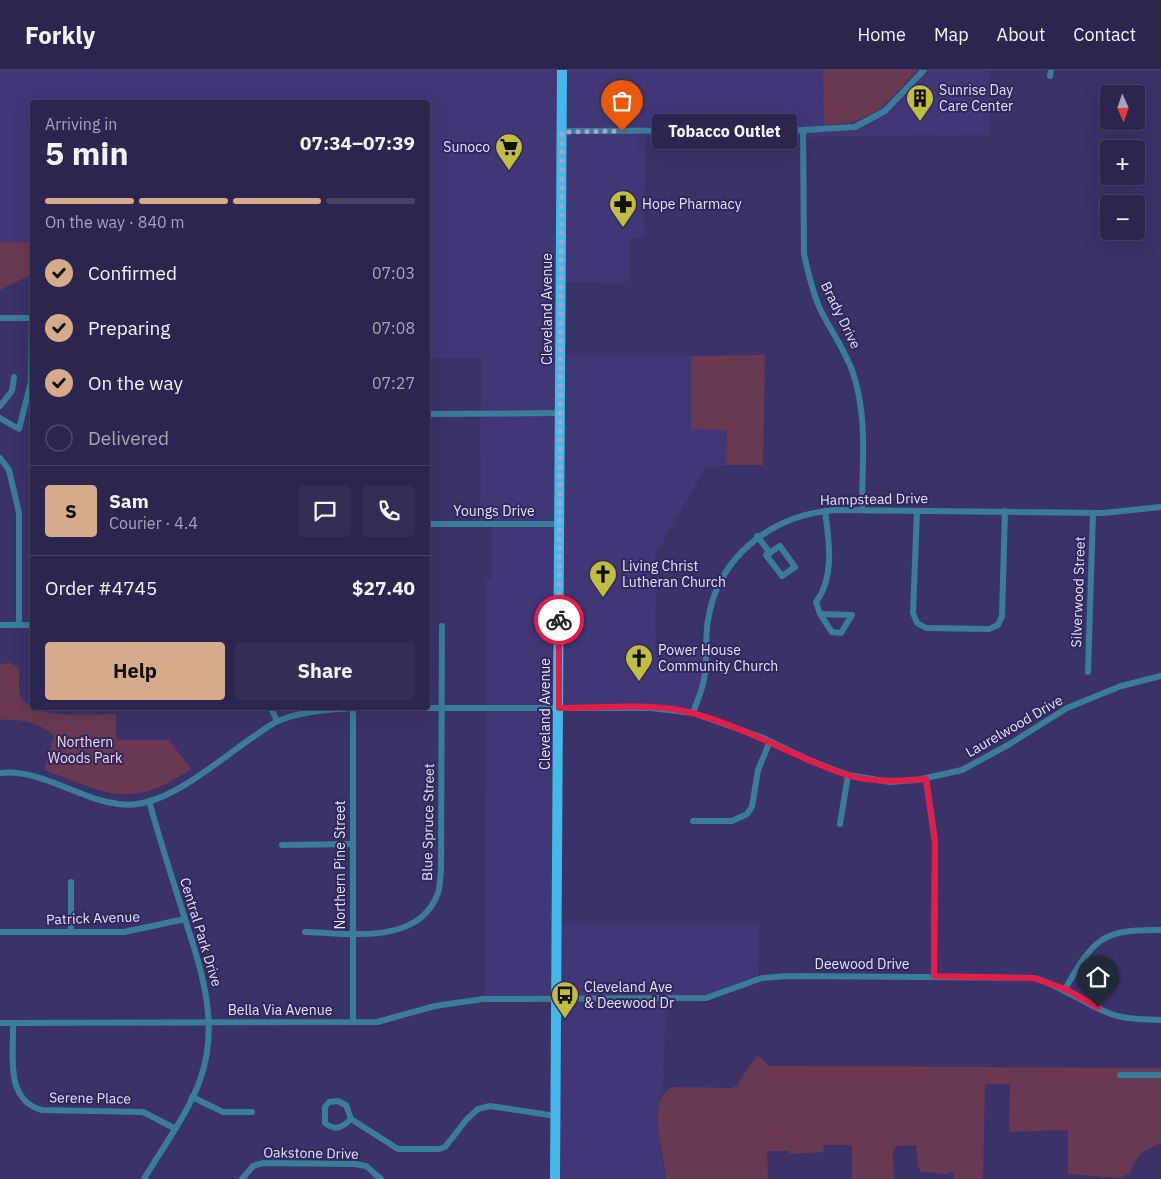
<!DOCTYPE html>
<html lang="en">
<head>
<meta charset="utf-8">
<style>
	body { margin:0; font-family:"IBM Plex Sans",sans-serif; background:#342e56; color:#f1f3f6; height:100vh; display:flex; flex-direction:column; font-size:19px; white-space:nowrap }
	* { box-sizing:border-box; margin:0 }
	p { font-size:16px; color:#a6a5b7 }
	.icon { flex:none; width:28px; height:28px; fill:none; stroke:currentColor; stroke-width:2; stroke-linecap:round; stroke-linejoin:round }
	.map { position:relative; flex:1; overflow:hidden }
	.side { position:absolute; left:30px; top:30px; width:400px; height:610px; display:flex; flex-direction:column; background:#2c264f; border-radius:5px; box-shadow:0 5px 20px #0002,0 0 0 1px #484366 }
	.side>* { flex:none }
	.needle { width:32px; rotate:177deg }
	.tools { position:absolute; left:1100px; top:15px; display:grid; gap:10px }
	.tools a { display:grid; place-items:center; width:45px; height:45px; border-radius:5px; background:#2c264f; box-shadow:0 5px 20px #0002,0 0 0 1px #484366; font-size:25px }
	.pin { position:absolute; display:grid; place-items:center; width:42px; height:42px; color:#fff; margin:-51px -21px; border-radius:50% 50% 50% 0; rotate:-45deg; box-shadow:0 0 5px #0007 }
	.pin .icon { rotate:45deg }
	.courier { position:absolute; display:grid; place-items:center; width:50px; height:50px; margin:-25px; border:4px solid #e11d48; border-radius:50%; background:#fff; color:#222; box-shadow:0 1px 6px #0007 }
	.bubble { position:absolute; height:35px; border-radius:5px; background:#2c264f; box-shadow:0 5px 20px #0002,0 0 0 1px #484366; font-size:16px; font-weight:700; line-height:35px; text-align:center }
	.summary em { font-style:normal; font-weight:700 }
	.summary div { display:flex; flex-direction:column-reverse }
	.summary { display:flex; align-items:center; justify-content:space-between; height:85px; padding:0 15px }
	h1 { font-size:32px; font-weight:700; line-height:38px }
	.bar { display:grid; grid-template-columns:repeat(4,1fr); gap:8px 5px; align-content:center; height:60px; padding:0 15px }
	.bar i { height:6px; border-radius:4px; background:#484366 }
	.bar .current { background:#d6ab8b }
	.bar p { grid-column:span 4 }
	.line { display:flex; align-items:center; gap:12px; padding:0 15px; border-top:1px solid #484366 }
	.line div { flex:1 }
	.round { display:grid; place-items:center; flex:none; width:52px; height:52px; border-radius:5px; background:#342e56 }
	ol { padding:0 15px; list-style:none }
	li { display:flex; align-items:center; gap:15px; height:55px }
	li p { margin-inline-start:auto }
	li .icon { padding:5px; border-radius:50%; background:#d6ab8b; color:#111; stroke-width:4 }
	li:last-child { color:#a6a5b7 }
	li i { width:28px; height:28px; border:2px solid #484366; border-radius:50% }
	.action { display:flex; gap:10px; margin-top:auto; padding:10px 15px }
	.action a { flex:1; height:58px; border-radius:5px; background:#d6ab8b; color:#111; font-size:20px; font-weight:700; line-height:58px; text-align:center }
	.action a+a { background:#342e56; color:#f1f3f6 }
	header { display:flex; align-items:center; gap:30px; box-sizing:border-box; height:70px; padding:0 25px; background:#2c264f; border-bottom:1px solid #484366 }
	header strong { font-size:24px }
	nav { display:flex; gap:28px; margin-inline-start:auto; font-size:18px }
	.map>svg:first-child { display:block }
	.built { fill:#423776 }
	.green { fill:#693952 }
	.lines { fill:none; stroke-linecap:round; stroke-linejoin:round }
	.street { stroke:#3a7d99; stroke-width:6 }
	.primary { stroke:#44b8e6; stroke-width:10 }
	.done { stroke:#a8a4c9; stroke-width:5; stroke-dasharray:0 9 }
	.route { stroke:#e11d48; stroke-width:6 }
	.labels { text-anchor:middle; stroke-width:4; stroke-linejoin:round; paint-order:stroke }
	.poi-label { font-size:14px; fill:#e3e2fd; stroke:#31275d; text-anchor:start }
	.street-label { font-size:14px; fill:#e3e2fd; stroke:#31275d }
	.park-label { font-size:14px; fill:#f0d9e3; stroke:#31275d }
</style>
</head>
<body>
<header>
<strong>Forkly</strong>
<nav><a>Home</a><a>Map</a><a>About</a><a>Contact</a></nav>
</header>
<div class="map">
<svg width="1161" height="1109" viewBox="0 0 1161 1109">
	<rect width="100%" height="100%" fill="#3b3269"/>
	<path class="built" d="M0 0H823L824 55 854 52 886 34 917 0H990V65L646 68 644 168H630V211L561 212V286H691V359L727 360 726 395H707L655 485 656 581 706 580 705 605 693 643 670 639H559L558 853H759L758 909 725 922 666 930 663 1020 659 1028 660 1077 666 1109H555L556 929 485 930 486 510 492 509V455H480L481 288H428V32H32V172H0Z"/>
	<g class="green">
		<path d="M823 0H917C884 35 876 53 824 55Z"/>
		<path d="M0 172H32V204L0 220Z"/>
		<path d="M765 285 763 395H726L727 360 691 359V286Z"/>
		<path d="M11 593 19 598C20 607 17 622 22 629 36 650 93 644 116 644V670H169L191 699C129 741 107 723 44 700L54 666C42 653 17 648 0 650V594Z"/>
		<path d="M757 985 769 996 1161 998V1073L1142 1082 1134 1093 1130 1103 1121 1108 1068 1104V1060L1009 1062 1010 1014H985L983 1109H954L953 1101 947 1104 921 1102 918 1096 916 1075 897 1076 893 1081 894 1109H852V1075H824L823 1082 791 1084 788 1081H767L768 1109H666C665 1087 645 1028 672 1017L732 1018 737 1015Z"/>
	</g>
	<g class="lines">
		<g class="street">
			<path d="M1050 6 1051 0"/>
			<path d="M803 60 804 184C808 202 812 221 820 239 831 261 845 280 853 303 868 347 862 395 862 440"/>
			<path d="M562 61 803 60 855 57 885 41 924 0"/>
			<path d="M0 248H32L31 312 19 359 0 348"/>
			<path d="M0 336 12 321 14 307"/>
			<path d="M428 344 560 343"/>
			<path d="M0 388 9 400 19 443V555"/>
			<path d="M917 441 913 543 917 553 926 558 989 559 998 555 1002 546 1005 441"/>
			<path d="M428 454H560"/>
			<path d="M757 466 770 483"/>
			<path d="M780 476 795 497 782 506 766 485Z"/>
			<path d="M820 544 816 532C835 507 829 470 825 441"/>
			<path d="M820 544 852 545 841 563 832 562Z"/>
			<path d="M0 555H32"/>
			<path d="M1088 602 1093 443"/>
			<path d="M271 638 277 651"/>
			<path d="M353 638V952"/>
			<path d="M693 643C697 631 704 617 705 603 707 586 705 568 708 550 718 486 772 445 835 440L1103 443 1161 437"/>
			<path d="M0 703C48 697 96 744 143 733 180 725 221 689 253 667 261 662 269 655 278 651 302 641 327 640 353 638H650L693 643 761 667 809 690 848 705 890 712 917 710 962 700 1008 675 1067 638 1121 616 1161 606"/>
			<path d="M926 709 935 772 934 906"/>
			<path d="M693 751H732L747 744 752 737 758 700 770 671"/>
			<path d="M840 754 848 705"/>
			<path d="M282 775 352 774"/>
			<path d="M0 862H124L185 849"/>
			<path d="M71 862V812"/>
			<path d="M305 862C349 863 419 876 438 823 440 817 440 808 441 801L442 556"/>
			<path d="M1065 919C1094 869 1101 859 1161 860"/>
			<path d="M0 953 377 952 435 936 483 929 706 928 762 908 788 906 1034 908C1062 916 1084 934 1111 944 1127 950 1145 949 1161 950"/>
			<path d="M13 953C14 984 4 1030 42 1040L143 1042 174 1058"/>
			<path d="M1120 1005H1161"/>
			<path d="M192 1027 223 1042H252"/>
			<path d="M351 1049C342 1058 335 1061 325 1053V1037L329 1032 338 1031 346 1035 351 1049 398 1079H439L445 1077 467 1049 478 1039 490 1036 556 1046"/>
			<path d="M144 1109C161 1080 189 1042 200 1010 222 949 198 892 180 833 169 799 159 766 149 731"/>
			<path d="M242 1109 253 1096 263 1093 355 1094 366 1096 381 1109"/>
		</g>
		<path class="primary" d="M555 1109 562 0"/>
	</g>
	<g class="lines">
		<path class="done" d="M559 550 562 62 622 61"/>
		<path class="route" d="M559 550V638C596 638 649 633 684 641 742 654 792 687 847 705 873 713 900 711 926 709L935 772 934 906 1034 908 1065 919 1098 937"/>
	</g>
	<defs>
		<g id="building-pin" transform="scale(1.4375)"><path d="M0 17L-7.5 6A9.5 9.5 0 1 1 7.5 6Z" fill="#c0be41" stroke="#31275d"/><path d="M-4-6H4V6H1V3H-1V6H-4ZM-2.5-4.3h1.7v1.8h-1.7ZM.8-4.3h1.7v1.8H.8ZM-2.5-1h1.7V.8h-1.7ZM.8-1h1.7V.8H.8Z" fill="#111"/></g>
		<g id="supermarket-pin" transform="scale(1.4375)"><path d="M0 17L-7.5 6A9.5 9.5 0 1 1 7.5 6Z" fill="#c0be41" stroke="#31275d"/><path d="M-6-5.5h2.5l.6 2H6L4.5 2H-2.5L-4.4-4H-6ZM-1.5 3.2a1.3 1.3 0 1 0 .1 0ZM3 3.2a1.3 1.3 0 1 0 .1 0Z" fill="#111"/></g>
		<g id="pharmacy-pin" transform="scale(1.4375)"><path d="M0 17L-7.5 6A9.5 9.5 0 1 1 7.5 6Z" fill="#c0be41" stroke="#31275d"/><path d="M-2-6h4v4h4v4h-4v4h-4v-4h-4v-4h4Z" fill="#111"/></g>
		<g id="church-pin" transform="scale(1.4375)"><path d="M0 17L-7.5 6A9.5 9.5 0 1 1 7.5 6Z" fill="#c0be41" stroke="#31275d"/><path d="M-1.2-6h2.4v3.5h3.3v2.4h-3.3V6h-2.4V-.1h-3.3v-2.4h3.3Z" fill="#111"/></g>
		<g id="bus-pin" transform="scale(1.4375)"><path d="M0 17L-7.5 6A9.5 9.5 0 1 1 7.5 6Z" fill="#c0be41" stroke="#31275d"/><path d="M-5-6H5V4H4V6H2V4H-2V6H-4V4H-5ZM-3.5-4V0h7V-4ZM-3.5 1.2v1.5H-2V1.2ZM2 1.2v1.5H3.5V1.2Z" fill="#111"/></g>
	</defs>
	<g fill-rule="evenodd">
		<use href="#building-pin" x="920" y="28"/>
		<use href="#supermarket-pin" x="509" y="77"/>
		<use href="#pharmacy-pin" x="623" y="134"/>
		<use href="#church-pin" x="603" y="504"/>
		<use href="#church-pin" x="639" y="588"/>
		<use href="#bus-pin" x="565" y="925"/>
	</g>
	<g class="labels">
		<g class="poi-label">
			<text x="939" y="25">Sunrise Day<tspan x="939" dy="16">Care Center</tspan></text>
			<text x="490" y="82" text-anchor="end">Sunoco</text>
			<text x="642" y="139">Hope Pharmacy</text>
			<text x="622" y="501">Living Christ<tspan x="622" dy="16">Lutheran Church</tspan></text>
			<text x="658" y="585">Power House<tspan x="658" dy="16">Community Church</tspan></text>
			<text x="584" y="922">Cleveland Ave<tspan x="584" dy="16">&amp; Deewood Dr</tspan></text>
		</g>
		<g class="street-label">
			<text transform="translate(547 239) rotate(-90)" y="5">Cleveland Avenue</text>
			<text transform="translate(841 245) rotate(64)" y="5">Brady Drive</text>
			<text transform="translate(874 429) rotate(-1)" y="5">Hampstead Drive</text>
			<text x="494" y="446">Youngs Drive</text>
			<text transform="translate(1078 522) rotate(-88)" y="5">Silverwood Street</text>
			<text transform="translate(545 644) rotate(-90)" y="5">Cleveland Avenue</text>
			<text transform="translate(1014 656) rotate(-30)" y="5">Laurelwood Drive</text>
			<text transform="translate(428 752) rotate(-89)" y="5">Blue Spruce Street</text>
			<text transform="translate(340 795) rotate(-90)" y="5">Northern Pine Street</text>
			<text transform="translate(93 848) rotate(-2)" y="5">Patrick Avenue</text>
			<text transform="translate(201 862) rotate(73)" y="5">Central Park Drive</text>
			<text x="862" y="899">Deewood Drive</text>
			<text x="280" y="945">Bella Via Avenue</text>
			<text transform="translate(90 1028) rotate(1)" y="5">Serene Place</text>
			<text transform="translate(311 1083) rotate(1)" y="5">Oakstone Drive</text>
		</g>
		<g class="park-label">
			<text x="85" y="677">Northern<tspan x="85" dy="16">Woods Park</tspan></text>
		</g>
	</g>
</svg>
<div class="tools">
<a><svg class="needle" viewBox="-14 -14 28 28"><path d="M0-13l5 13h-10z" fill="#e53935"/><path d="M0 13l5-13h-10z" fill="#a6a5b7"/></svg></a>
<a>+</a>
<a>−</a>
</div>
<div class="pin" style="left:622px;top:61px;background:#ea580c"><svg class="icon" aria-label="bag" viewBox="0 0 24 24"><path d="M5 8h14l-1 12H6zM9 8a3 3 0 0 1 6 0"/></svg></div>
<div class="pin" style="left:1098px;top:937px;background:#1f2937"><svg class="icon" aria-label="home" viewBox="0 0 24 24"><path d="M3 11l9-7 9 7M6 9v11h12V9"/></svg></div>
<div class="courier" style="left:559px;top:550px"><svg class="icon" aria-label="bike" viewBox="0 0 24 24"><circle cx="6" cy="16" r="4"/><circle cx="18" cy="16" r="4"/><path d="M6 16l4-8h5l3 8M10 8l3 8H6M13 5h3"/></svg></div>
<div class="bubble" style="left:652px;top:44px;width:145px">Tobacco Outlet</div>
<section class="side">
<div class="summary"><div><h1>5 min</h1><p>Arriving in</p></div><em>07:34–07:39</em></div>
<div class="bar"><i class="current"></i><i class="current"></i><i class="current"></i><i></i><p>On the way · 840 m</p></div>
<ol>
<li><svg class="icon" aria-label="check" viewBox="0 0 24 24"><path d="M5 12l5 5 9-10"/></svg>Confirmed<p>07:03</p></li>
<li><svg class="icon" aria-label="check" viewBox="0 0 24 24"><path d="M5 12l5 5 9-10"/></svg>Preparing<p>07:08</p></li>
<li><svg class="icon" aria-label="check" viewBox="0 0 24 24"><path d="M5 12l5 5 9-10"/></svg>On the way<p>07:27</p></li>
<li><i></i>Delivered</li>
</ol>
<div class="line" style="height:90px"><b class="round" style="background:#d6ab8b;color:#111">S</b><div><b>Sam</b><p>Courier · 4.4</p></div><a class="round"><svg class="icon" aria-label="chat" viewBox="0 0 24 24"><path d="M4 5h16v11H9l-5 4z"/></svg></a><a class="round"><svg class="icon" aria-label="phone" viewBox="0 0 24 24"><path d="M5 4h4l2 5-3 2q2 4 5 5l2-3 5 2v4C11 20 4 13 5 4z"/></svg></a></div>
<div class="line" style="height:65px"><div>Order #4745</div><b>$27.40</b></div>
<div class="action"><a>Help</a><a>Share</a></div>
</section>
</div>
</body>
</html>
